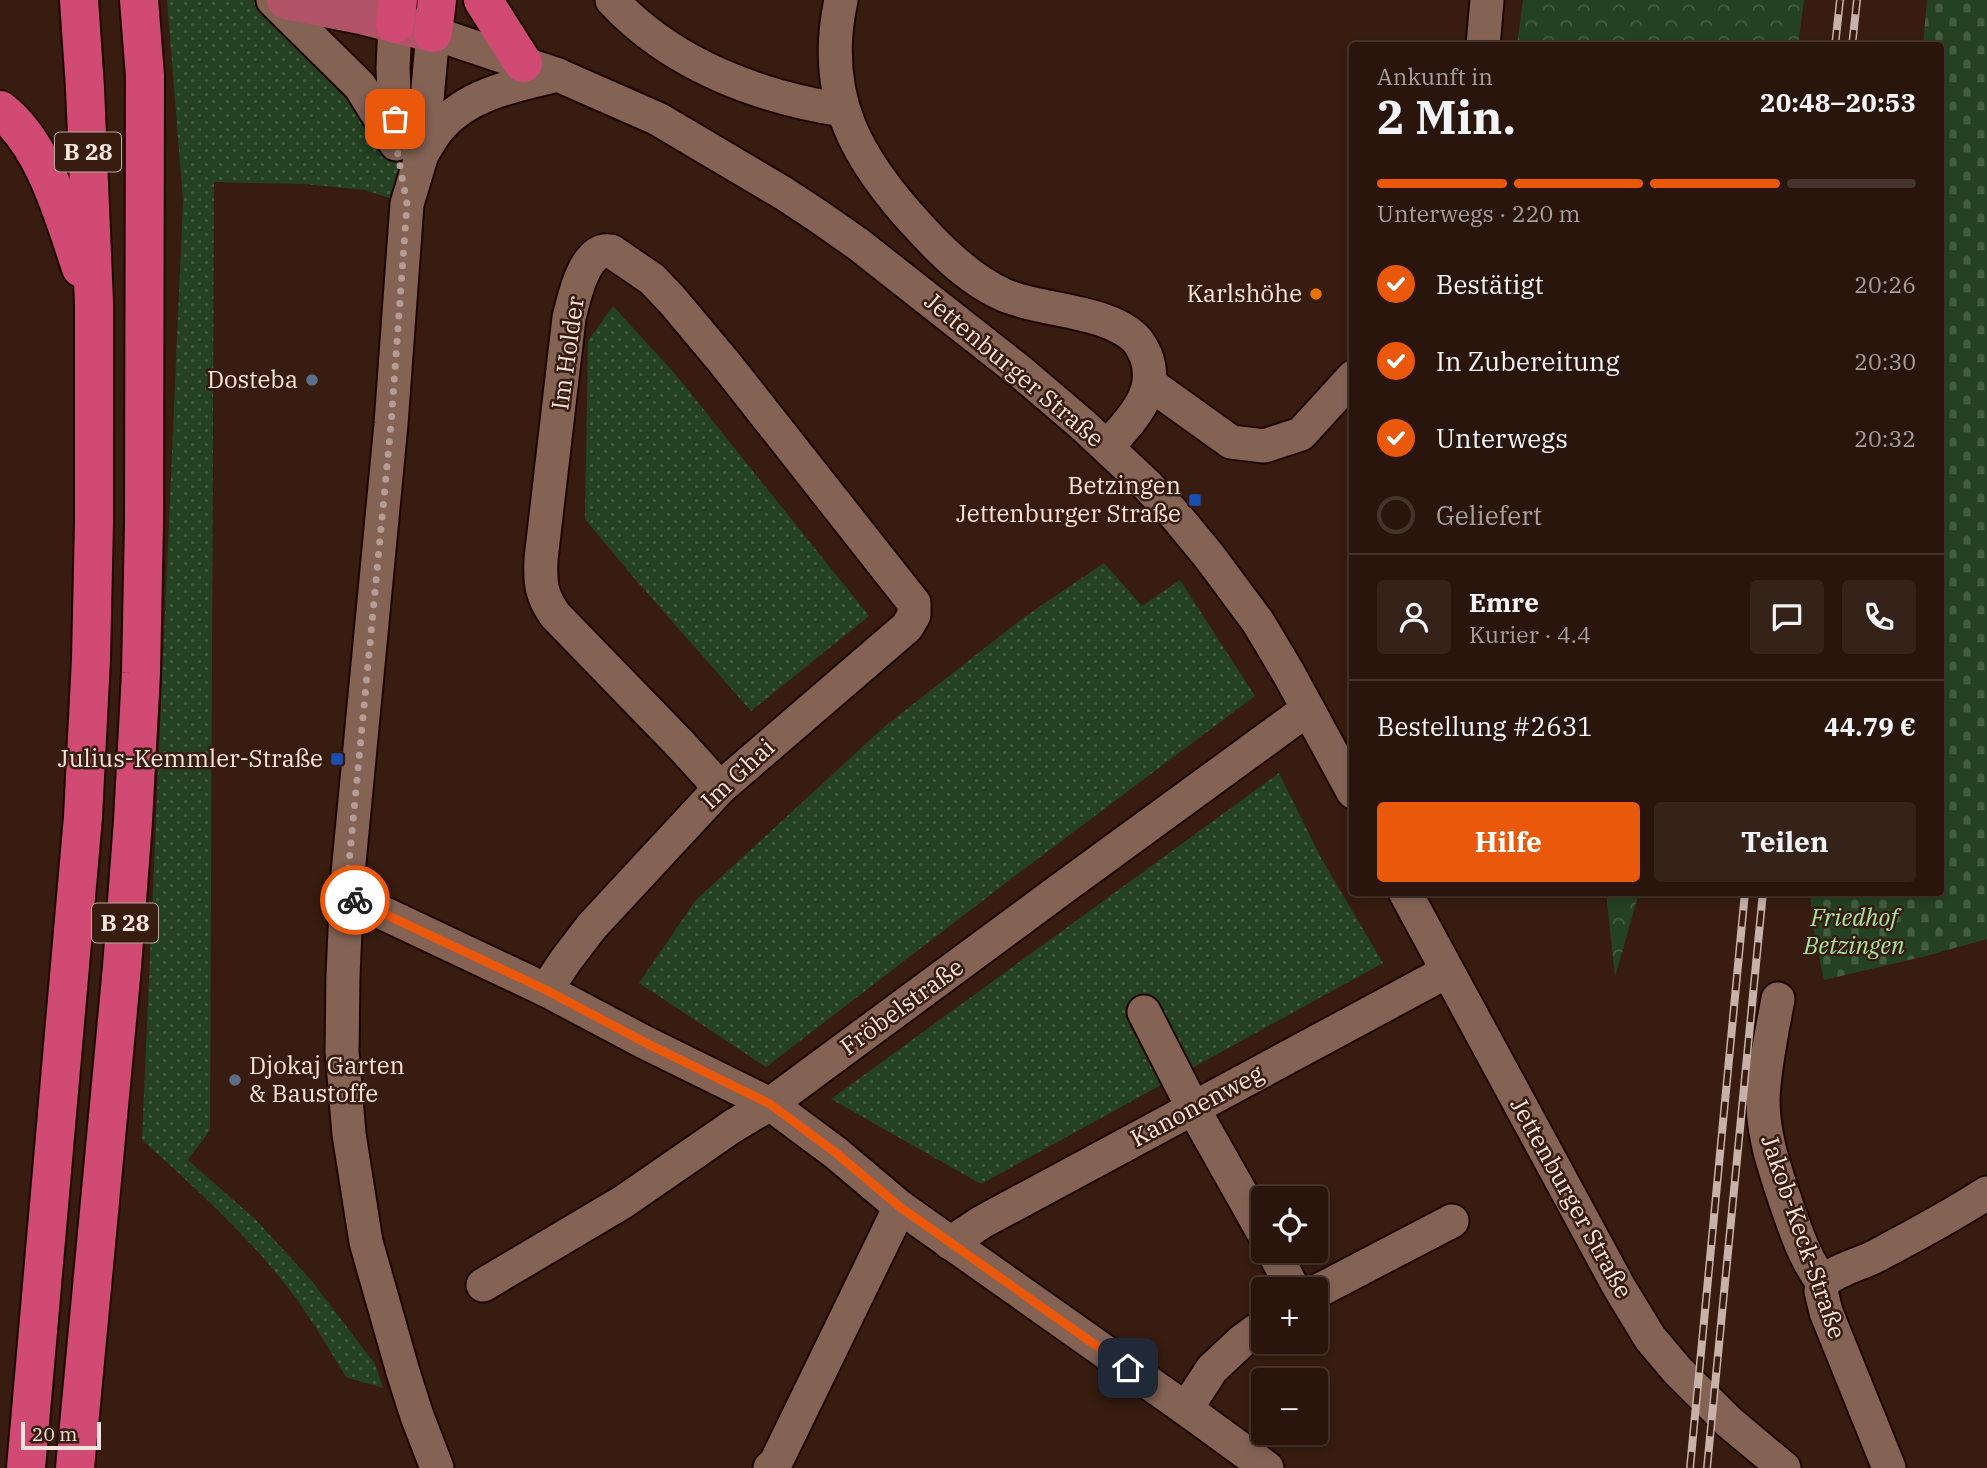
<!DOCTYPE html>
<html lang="de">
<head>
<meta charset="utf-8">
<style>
	body { margin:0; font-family:"IBM Plex Serif",serif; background:#352219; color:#f1f3f6; height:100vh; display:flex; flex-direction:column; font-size:26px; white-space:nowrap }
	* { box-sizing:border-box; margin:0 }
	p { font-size:23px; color:#a59f9d }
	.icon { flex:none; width:38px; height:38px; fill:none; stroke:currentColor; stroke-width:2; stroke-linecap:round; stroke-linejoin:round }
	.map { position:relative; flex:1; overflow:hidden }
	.sheet { position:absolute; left:1349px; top:42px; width:595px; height:854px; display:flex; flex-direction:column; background:#29150b; border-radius:7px; box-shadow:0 4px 10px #0003,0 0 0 2px #45342c }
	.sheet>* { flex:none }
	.buttons { position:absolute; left:1251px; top:1186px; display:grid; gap:14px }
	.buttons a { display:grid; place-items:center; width:77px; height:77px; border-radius:7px; background:#29150b; box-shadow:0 4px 10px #0003,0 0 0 2px #45342c; font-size:35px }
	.scale { position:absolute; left:21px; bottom:18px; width:80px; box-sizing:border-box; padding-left:7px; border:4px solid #f6e3db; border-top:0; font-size:19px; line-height:24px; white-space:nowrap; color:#f6e3db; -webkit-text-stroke:5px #371c0f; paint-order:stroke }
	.pin { position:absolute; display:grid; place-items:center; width:60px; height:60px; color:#fff; margin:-30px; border-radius:14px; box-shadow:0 4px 10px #0006 }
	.courier { position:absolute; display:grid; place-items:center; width:70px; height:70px; margin:-35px; border:5px solid #ea580c; border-radius:50%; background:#fff; color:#222; box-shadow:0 2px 9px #0007 }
	.overview em { font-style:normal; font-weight:800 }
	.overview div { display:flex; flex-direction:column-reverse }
	.overview { display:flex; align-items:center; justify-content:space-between; height:119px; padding:0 28px }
	h1 { font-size:46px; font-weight:800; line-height:52px }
	.bar { display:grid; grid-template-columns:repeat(4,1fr); gap:10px 7px; align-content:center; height:84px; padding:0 28px }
	.bar i { height:9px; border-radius:5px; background:#45342c }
	.bar .on { background:#ea580c }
	.bar p { grid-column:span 4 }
	.line { display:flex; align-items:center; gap:18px; padding:0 28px; border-top:2px solid #45342c }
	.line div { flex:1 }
	.round { display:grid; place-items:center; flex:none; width:74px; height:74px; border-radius:7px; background:#352219 }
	ol { padding:0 28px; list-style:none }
	li { display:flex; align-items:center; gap:21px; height:77px }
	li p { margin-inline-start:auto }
	li .icon { padding:7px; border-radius:50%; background:#ea580c; color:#fff; stroke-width:4 }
	li:last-child { color:#a59f9d }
	li i { width:38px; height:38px; border:4px solid #45342c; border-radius:50% }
	.button { display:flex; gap:14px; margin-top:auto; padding:14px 28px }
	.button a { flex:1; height:80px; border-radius:7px; background:#ea580c; color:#fff; font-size:28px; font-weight:800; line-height:80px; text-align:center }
	.button a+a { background:#352219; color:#f1f3f6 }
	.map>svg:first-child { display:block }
	.green { fill:url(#green-dots) }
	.forest { fill:url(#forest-crowns) }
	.cemetery { fill:url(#cemetery-stones) }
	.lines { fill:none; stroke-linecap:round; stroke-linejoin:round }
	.minor-casing { stroke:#1d0500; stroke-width:37 }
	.major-casing { stroke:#1d0500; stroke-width:42 }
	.highway-casing { stroke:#1d0500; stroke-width:42 }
	.minor { stroke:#846355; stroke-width:33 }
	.major { stroke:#b25468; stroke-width:38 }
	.highway { stroke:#d04a74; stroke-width:38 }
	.rail-casing { stroke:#c7b2a9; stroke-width:8 }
	.rail { stroke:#371c0f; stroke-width:5; stroke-dasharray:16; stroke-linecap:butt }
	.done { stroke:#b39d94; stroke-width:7; stroke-dasharray:0 12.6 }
	.route { stroke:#ea580c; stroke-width:9 }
	.food-dot { fill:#e8710a; stroke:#371c0f; stroke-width:2.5 }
	.service-dot { fill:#5c6f8a; stroke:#371c0f; stroke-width:2.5 }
	.transit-dot { fill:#1a4fb4; stroke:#371c0f; stroke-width:2.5 }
	.labels { text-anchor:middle; stroke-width:5; stroke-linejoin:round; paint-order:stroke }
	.shield { fill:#371c0f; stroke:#bda79e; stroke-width:2 }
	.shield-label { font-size:23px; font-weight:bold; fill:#f6e3db }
	.poi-label { font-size:24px; fill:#f6e3db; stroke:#371c0f; text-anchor:end }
	.street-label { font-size:24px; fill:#f6e3db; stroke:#371c0f }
	.park-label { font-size:24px; font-style:italic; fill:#a3e59d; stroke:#371c0f }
</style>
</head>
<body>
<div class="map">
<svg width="1987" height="1468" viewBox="0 0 1987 1468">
	<defs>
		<pattern id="green-dots" width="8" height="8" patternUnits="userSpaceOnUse" patternTransform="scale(1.75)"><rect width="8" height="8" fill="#244222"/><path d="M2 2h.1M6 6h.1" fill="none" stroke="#445d42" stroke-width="1.8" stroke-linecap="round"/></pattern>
		<pattern id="forest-crowns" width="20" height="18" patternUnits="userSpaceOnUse" patternTransform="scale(1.75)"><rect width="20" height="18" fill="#244222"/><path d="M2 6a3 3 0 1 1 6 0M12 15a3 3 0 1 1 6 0" fill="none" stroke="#445d42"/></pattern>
		<pattern id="cemetery-stones" width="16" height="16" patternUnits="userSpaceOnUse" patternTransform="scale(1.75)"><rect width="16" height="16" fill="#244222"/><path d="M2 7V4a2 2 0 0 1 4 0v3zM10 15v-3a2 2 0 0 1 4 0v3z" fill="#445d42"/></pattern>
	</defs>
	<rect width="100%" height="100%" fill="#371c0f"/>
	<g class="green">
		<path d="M167 0H273L396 144 407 204 365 190 303 184 214 182 210 1130 188 1160 256 1220 311 1280 375 1364 383 1388 346 1377C331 1352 315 1325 298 1301 253 1240 198 1190 142 1140L183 201Z"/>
		<path d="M613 306 676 375 869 616 751 711 634 578 585 519 588 341Z"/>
		<path d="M1104 563 1142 606 1180 580 1255 696 1016 875 766 1067 639 983 696 900 884 727 1023 618Z"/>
		<path d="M1279 773 1321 858 1383 963 981 1184 831 1099Z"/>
	</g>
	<g class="forest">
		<path d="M1523 0H1804L1798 45H1517Z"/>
		<path d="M1606 893H1639L1615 977Z"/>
	</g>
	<path class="cemetery" d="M1927 0H1987V939L1922 957 1824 980 1813 926 1810 893 1941 892V46L1923 45Z"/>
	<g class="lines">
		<g class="minor-casing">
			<g id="minor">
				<path d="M273 0 360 86 396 144"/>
				<path d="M612 0C671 64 758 97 843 110"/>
				<path d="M841 0C820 97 857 161 922 230 945 255 972 281 1004 295 1041 311 1106 310 1135 338 1140 343 1143 349 1146 356 1160 393 1130 421 1107 447"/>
				<path d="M395 24 393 68 396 140"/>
				<path d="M1483 46 1487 0"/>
				<path d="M422 154C428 145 433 135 440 127 469 93 517 85 558 75"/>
				<path d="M1150 384 1231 442 1264 446 1301 434 1353 377"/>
				<path d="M1405 892 1619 1287 1650 1338 1677 1370 1729 1422 1784 1468"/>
				<path d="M347 896 546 990 644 1042 770 1104 836 1153 900 1207 1186 1409 1267 1468"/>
				<path d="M546 990 566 960 592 926 720 788 907 627 914 615V603L724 362 672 300 652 279 611 251C584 247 574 298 569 318L541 559C540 583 541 595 555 615L682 746 720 788"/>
				<path d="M1778 999C1772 1032 1764 1067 1763 1100 1763 1135 1774 1167 1785 1200 1795 1229 1804 1258 1823 1283L1821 1291 1826 1312 1889 1468"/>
				<path d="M1144 1012 1193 1108 1264 1234"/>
				<path d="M950 1243 982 1222 1446 972"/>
				<path d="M1273 1251 1294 1290"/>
				<path d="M1823 1283C1836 1269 1859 1265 1876 1256 1914 1236 1951 1216 1987 1193"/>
				<path d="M483 1285 623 1202 733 1126 770 1104 1064 887 1308 709"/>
				<path d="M1316 1292 1452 1221"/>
				<path d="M1186 1409 1212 1369 1242 1341 1264 1325"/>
				<path d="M437 1468 417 1416 403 1372 366 1242 349 1134 342 1052 343 976 347 884 391 424 407 204 422 154 433 33 558 75 658 119 783 193 818 216 858 244 1022 373 1083 425 1147 485 1176 516 1209 556 1258 622 1289 674 1353 792"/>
				<path d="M770 1468 776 1462 900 1207"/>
			</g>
		</g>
		<g class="major-casing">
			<path id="major" d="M286 0 361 15 428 32"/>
		</g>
		<g class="highway-casing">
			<g id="highway">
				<path d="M483 0 523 63"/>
				<path d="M395 24 398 0"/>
				<path d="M433 33 437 0"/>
				<path d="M0 110C44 143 64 218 81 268"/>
				<path d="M26 1468 83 817 91 659 94 521V303L85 88 79 0"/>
				<path d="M75 1468 122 967 133 821 141 673 144 523 145 76 139 0"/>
			</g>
		</g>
		<use href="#minor" class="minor"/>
		<use href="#major" class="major"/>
		<use href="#highway" class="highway"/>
		<g class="rail-casing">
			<g id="rail">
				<path d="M1835 46 1840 0"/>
				<path d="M1852 46 1857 0"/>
				<path d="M1690 1468 1745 892"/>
				<path d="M1707 1468 1763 892"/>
			</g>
		</g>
		<use href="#rail" class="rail"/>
	</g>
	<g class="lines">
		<path class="done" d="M355 900 346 896 347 884 391 424 407 204 396 144 395 119"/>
		<path class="route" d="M355 900 546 990 644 1042 770 1104 836 1153 900 1207 1128 1368"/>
	</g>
	<circle class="food-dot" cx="1316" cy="294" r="7"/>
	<g class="service-dot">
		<circle cx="312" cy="380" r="7"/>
		<circle cx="235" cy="1080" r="7"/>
	</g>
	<g class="transit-dot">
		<rect x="1188" y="493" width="14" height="14" rx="3.5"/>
		<rect x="330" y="752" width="14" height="14" rx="3.5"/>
	</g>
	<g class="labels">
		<g class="shield">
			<rect x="55" y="132.5" width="66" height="39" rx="5"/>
			<rect x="92" y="903.5" width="66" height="39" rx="5"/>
		</g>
		<g class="shield-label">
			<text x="88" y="160">B 28</text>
			<text x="125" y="931">B 28</text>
		</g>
		<g class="poi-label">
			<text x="1302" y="302">Karlshöhe</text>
			<text x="298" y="388">Dosteba</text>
			<text x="1181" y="494">Betzingen<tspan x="1181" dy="28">Jettenburger Straße</tspan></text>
			<text x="323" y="767">Julius-Kemmler-Straße</text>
			<text x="249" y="1074" text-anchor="start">Djokaj Garten<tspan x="249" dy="28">&amp; Baustoffe</tspan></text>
		</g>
		<g class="street-label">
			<text transform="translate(568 353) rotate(-82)" y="8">Im Holder</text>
			<text transform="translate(1014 370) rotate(40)" y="8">Jettenburger Straße</text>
			<text transform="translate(738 774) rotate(-43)" y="8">Im Ghai</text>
			<text transform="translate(902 1007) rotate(-36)" y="8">Fröbelstraße</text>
			<text transform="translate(1197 1106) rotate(-28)" y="8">Kanonenweg</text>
			<text transform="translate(1571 1198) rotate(61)" y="8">Jettenburger Straße</text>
			<text transform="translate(1803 1237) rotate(71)" y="8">Jakob-Keck-Straße</text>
		</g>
		<g class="park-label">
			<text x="1854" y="926">Friedhof<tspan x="1854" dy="28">Betzingen</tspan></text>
		</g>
	</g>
</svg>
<div class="buttons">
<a><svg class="icon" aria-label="locate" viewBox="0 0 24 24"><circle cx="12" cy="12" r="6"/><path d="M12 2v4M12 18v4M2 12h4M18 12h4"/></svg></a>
<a>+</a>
<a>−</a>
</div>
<div class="scale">20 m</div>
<div class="pin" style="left:395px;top:119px;background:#ea580c"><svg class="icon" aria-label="bag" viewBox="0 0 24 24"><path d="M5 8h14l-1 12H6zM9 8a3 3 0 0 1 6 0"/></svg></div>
<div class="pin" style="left:1128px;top:1368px;background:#1f2937"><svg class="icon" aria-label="home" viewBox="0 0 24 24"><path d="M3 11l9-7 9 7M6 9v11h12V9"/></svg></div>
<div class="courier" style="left:355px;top:900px"><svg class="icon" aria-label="bike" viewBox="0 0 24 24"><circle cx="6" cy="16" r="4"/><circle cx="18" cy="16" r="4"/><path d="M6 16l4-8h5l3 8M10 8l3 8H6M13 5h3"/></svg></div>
<section class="sheet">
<div class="overview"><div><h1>2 Min.</h1><p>Ankunft in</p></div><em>20:48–20:53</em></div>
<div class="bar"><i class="on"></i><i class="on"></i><i class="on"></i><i></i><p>Unterwegs · 220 m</p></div>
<ol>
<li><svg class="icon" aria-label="check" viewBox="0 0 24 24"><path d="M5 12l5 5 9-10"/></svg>Bestätigt<p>20:26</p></li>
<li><svg class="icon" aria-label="check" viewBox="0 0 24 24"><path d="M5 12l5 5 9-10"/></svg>In Zubereitung<p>20:30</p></li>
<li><svg class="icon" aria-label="check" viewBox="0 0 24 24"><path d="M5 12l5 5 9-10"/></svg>Unterwegs<p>20:32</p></li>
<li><i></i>Geliefert</li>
</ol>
<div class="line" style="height:126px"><a class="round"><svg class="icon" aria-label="person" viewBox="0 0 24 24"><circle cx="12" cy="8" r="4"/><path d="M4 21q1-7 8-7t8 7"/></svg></a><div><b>Emre</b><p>Kurier · 4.4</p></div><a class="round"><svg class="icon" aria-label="chat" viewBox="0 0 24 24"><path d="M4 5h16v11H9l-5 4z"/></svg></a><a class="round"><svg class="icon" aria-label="phone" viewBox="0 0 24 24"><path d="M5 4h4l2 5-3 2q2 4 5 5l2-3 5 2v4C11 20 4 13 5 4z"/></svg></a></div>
<div class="line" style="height:91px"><div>Bestellung #2631</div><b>44.79 €</b></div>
<div class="button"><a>Hilfe</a><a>Teilen</a></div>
</section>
</div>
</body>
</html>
